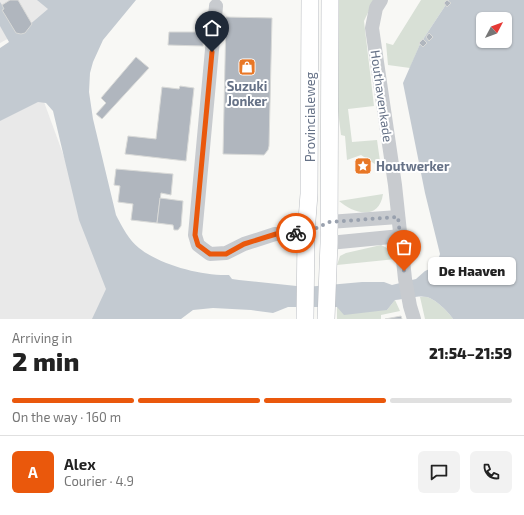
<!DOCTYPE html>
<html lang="en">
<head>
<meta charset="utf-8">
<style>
	body { margin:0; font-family:"Exo 2",sans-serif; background:#f2f2f2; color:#222; height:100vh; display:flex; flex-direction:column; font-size:15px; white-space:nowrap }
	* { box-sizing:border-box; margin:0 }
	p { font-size:13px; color:#767676 }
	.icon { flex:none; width:22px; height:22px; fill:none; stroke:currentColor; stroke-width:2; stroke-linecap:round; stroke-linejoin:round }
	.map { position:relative; height:319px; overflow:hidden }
	.panel { display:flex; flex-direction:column; background:#fff; flex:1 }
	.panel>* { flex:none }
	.needle { width:26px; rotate:49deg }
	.tools { position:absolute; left:476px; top:12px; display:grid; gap:8px }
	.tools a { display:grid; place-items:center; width:36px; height:36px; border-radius:6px; background:#fff; box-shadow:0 1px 3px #0004; font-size:20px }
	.pin { position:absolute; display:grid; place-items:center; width:34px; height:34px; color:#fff; margin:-41px -17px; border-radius:50% 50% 50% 0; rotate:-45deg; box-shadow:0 0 4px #0007 }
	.pin .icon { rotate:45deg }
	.courier { position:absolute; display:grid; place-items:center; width:40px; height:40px; margin:-20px; border:3px solid #ea580c; border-radius:50%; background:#fff; color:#222; box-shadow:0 1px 5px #0007 }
	.bubble { position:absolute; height:28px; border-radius:6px; background:#fff; box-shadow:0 1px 3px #0004; font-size:13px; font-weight:800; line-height:28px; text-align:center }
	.overview em { font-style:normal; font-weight:800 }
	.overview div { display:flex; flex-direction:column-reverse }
	.overview { display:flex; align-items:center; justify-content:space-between; height:68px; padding:0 12px }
	h1 { font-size:26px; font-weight:800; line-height:30px }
	.bar { display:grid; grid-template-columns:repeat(4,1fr); gap:6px 4px; align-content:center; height:48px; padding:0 12px }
	.bar i { height:5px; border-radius:3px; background:#e0e0e0 }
	.bar .on { background:#ea580c }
	.bar p { grid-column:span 4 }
	.line { display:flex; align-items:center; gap:10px; padding:0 12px; border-top:1px solid #e0e0e0 }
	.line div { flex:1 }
	.round { display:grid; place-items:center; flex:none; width:42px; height:42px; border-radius:6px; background:#f2f2f2 }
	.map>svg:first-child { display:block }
	.built { fill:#e9e9e9 }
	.green { fill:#d8e0d6 }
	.water { fill:#c3cad1; fill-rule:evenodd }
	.building { fill:#b0b6be; stroke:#d9dad8 }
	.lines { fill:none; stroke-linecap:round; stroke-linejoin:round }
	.major-casing { stroke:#b9bcc1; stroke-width:18 }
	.minor { stroke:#c8cbcf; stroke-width:14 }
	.major { stroke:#fff; stroke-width:17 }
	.done { stroke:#99a1ae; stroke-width:4; stroke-dasharray:0 7.2 }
	.route { stroke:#ea580c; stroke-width:5 }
	.labels { text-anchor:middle; stroke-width:4; stroke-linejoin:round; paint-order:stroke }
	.poi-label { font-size:13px; font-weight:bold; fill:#667287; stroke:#fff }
	.street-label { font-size:13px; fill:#667287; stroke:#fff }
</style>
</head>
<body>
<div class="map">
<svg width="524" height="319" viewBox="0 0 524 319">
	<rect width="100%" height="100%" fill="#f8f8f5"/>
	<g class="built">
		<path d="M0 0H65L52 15 0 43Z"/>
		<path d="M40 91 112 288 179 319H0V113Z"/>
	</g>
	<g class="green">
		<path d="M339 0H374L364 21 374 106 348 109 352 142 377 140 381 168 361 155 347 160 345 136 341 135 337 103Z"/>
		<path d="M421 0H449L420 44 410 68 388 65 386 43 393 45Z"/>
		<path d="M383 194C379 221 354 214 339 201Z"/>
		<path d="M381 245 393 251 396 259 337 265 340 256 346 253Z"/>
		<path d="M420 297C422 297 425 296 427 297 435 299 449 312 453 319H425Z"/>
		<path d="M395 300 400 311 381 315V319H337V307L387 310Z"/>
	</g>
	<path class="water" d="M37 0H136L103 40 93 62 90 73 89 92 93 119 116 215C122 227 129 240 139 248 160 265 202 276 229 275L232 279 239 280 306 287 362 282H384L392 285 416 279 425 271 436 266 440 254 425 193 403 83 420 44 449 0H524V319H453C449 312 435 299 427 297 420 295 403 299 395 300L387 310 344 315 337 307H288L273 313 251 310 213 308 193 310 181 319H92L106 289 79 220 53 111 46 103 38 102 0 121V48L9 42 0 26V2L4 8 28 26 48 9ZM483 19H505V41H483Z"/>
	<g class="building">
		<path d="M10 0H18L32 24 25 33 21 34 16 33 2 10 4 9 2 5Z"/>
		<path d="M447 0 451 3 447 7 444 3Z"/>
		<path d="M226 17 272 18 269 146 268 150 264 155 223 154Z"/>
		<path d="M169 32H204L203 46 168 45Z"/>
		<path d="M429 33 433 37 429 41 426 37Z"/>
		<path d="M423 39 427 43 423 47 419 43Z"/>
		<path d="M136 57 149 68 102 119 96 114 106 103 101 98Z"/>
		<path d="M180 86 194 88 186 161 125 154 128 136 156 139 162 87 179 89Z"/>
		<path d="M116 169 173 174 171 195 161 193 157 223 131 220 133 204 118 202 120 186 114 185Z"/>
		<path d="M160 198 183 201 181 226 178 230H174L173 225 157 223Z"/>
		<path d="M401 316 402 319H385Z"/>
	</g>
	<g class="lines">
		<g class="major-casing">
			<g id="major">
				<path d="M305 319 306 233 309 194 310 0"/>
				<path d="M326 319 329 243 330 0"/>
			</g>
		</g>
		<g class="minor">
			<path d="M381 0 376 8 372 28 395 185 405 279 410 306 414 319"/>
			<path d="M216 6 195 235 198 245 210 254 226 253 244 244 275 234 306 233"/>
			<path d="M329 222 398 217"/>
			<path d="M329 243 401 236"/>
		</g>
		<use href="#major" class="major"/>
	</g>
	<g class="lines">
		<path class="done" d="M296 233H306L329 222 398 217 404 271"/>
		<path class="route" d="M212 52 195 235 198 245 210 254H226L244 244 276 234 296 233"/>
	</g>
	<defs>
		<g id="shop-square" transform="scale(0.9)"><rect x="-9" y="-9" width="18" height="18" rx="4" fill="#e87726" stroke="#fff"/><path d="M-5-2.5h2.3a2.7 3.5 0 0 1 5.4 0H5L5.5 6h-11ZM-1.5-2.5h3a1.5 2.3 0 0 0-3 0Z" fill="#fff"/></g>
		<g id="sight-square" transform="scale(0.9)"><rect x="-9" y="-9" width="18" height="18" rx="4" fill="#e87726" stroke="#fff"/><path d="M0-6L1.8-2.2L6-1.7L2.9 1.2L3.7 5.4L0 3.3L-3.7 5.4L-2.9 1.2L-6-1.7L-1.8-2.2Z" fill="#fff"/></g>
	</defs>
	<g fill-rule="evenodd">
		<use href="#shop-square" x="247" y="67"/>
		<use href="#sight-square" x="363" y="166"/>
	</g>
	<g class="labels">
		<g class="poi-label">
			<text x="247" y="91">Suzuki<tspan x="247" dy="15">Jonker</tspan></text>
			<text x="376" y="171" text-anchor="start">Houtwerker</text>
		</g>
		<g class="street-label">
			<text transform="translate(382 96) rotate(82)" y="5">Houthavenkade</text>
			<text transform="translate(310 117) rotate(-90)" y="5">Provincialeweg</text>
		</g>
	</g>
</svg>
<div class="tools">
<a><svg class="needle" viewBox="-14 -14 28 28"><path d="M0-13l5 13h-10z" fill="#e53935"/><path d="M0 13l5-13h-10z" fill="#767676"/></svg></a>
</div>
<div class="pin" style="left:404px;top:271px;background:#ea580c"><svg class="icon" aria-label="bag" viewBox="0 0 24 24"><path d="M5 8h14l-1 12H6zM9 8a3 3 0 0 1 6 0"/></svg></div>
<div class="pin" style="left:212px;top:52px;background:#1f2937"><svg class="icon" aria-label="home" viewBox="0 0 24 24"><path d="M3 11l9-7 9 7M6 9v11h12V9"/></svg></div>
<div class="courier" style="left:296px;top:233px"><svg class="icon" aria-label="bike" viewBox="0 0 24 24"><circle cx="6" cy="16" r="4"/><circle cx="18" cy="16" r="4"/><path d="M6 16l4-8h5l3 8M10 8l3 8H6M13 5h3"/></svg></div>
<div class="bubble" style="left:428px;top:257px;width:88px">De Haaven</div>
</div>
<section class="panel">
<div class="overview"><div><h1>2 min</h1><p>Arriving in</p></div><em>21:54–21:59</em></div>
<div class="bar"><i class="on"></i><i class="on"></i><i class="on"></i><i></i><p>On the way · 160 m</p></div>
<div class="line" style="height:72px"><b class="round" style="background:#ea580c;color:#fff">A</b><div><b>Alex</b><p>Courier · 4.9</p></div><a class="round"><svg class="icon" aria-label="chat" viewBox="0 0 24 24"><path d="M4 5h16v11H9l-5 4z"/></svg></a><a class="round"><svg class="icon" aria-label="phone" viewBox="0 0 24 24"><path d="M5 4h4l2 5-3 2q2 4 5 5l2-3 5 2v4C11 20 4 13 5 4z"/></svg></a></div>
</section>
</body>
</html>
